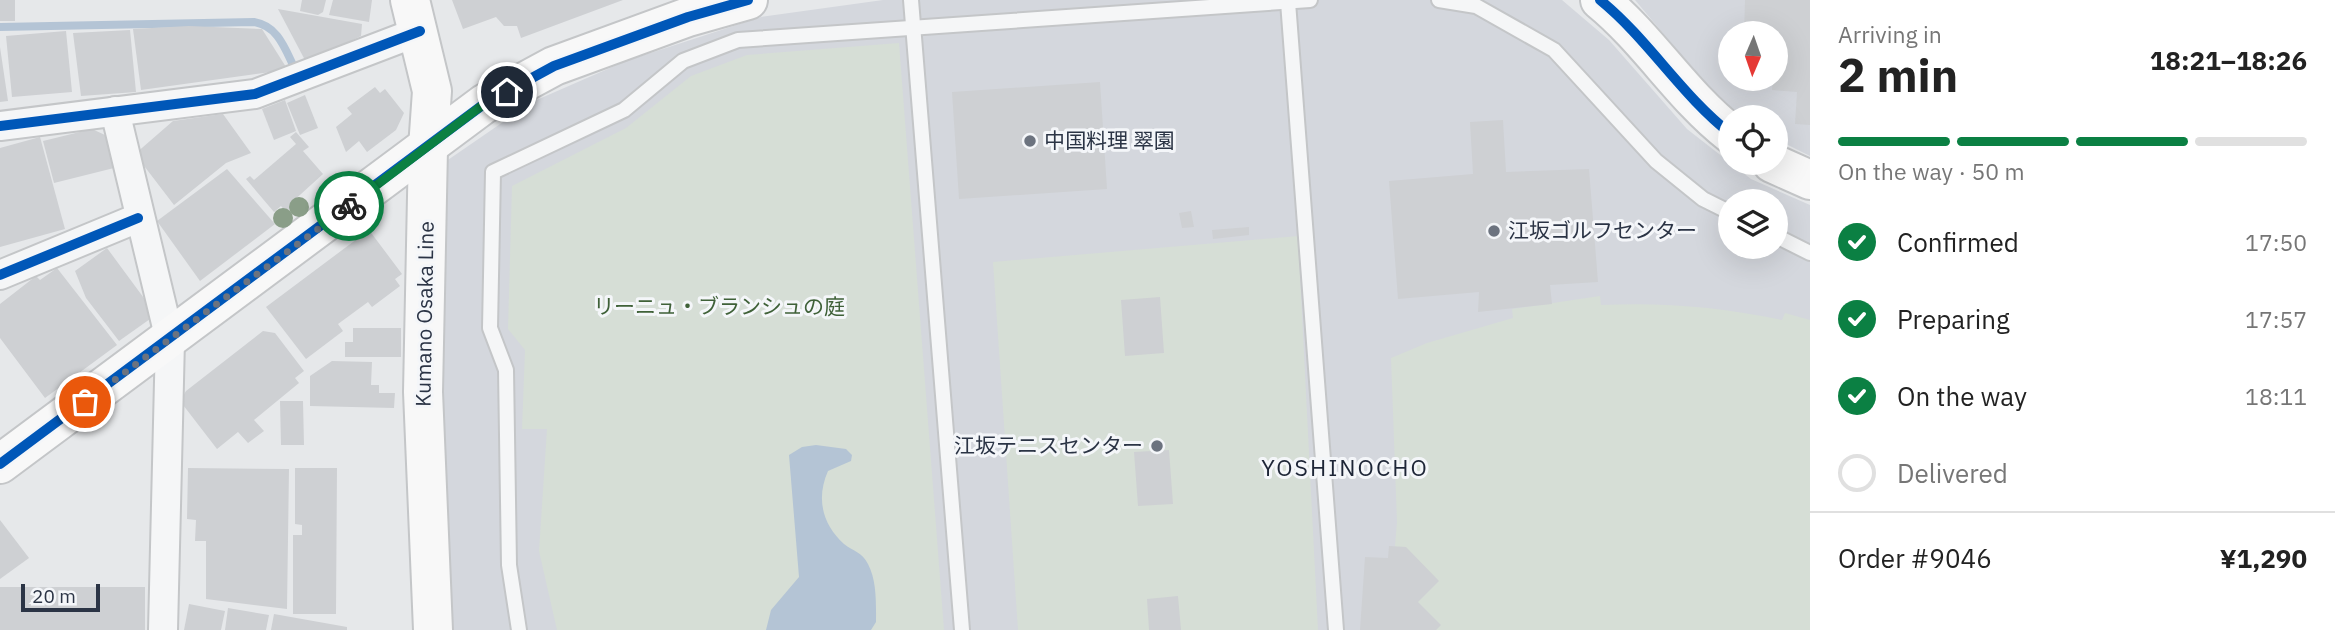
<!DOCTYPE html>
<html lang="en">
<head>
<meta charset="utf-8">
<style>
	body { margin:0; font-family:"IBM Plex Sans","Noto Sans JP",sans-serif; background:#f6f6f6; color:#222; height:100vh; display:flex; flex-direction:column; font-size:26px; white-space:nowrap }
	* { box-sizing:border-box; margin:0 }
	p { font-size:23px; color:#767676 }
	.icon { flex:none; width:38px; height:38px; fill:none; stroke:currentColor; stroke-width:2; stroke-linecap:round; stroke-linejoin:round }
	.map { position:relative; flex:1; overflow:hidden }
	.panel { display:flex; flex-direction:column; background:#fff; width:525px }
	.panel>* { flex:none }
	.needle { width:46px; rotate:182deg }
	.tools { position:absolute; left:1718px; top:21px; display:grid; gap:14px }
	.tools a { display:grid; place-items:center; width:70px; height:70px; border-radius:50%; background:#fff; box-shadow:0 7px 28px #0002; font-size:35px }
	.scale { position:absolute; left:21px; bottom:18px; width:79px; box-sizing:border-box; padding-left:7px; border:4px solid #2b3445; border-top:0; font-size:19px; line-height:24px; white-space:nowrap; color:#2b3445; -webkit-text-stroke:5px #f4f6f9; paint-order:stroke }
	.pin { position:absolute; display:grid; place-items:center; width:60px; height:60px; color:#fff; margin:-30px; border:4px solid #fff; border-radius:50%; box-shadow:0 2px 7px #0007 }
	.courier { position:absolute; display:grid; place-items:center; width:70px; height:70px; margin:-35px; border:5px solid #0b8043; border-radius:50%; background:#fff; color:#222; box-shadow:0 2px 9px #0007 }
	.headline em { font-style:normal; font-weight:700 }
	.headline div { display:flex; flex-direction:column-reverse }
	.headline { display:flex; align-items:center; justify-content:space-between; height:119px; padding:0 28px }
	h1 { font-size:46px; font-weight:700; line-height:52px }
	.bar { display:grid; grid-template-columns:repeat(4,1fr); gap:10px 7px; align-content:center; height:84px; padding:0 28px }
	.bar i { height:9px; border-radius:5px; background:#e0e0e0 }
	.bar .active { background:#0b8043 }
	.bar p { grid-column:span 4 }
	.line { display:flex; align-items:center; gap:18px; padding:0 28px; border-top:2px solid #e0e0e0 }
	.line div { flex:1 }
	ol { padding:0 28px; list-style:none }
	li { display:flex; align-items:center; gap:21px; height:77px }
	li p { margin-inline-start:auto }
	li .icon { padding:7px; border-radius:50%; background:#0b8043; color:#fff; stroke-width:4 }
	li:last-child { color:#767676 }
	li i { width:38px; height:38px; border:4px solid #e0e0e0; border-radius:50% }
	main { display:flex; flex:1; min-height:0 }
	.map>svg:first-child { display:block }
	.built { fill:#d4d7dd; fill-rule:evenodd }
	.green { fill:#d6ded6 }
	.water { fill:#b4c4d5 }
	.lines { fill:none; stroke-linecap:round; stroke-linejoin:round }
	.stream { stroke:#b4c4d5; stroke-width:8 }
	.building { fill:#ced0d3 }
	.lane-casing { stroke:#c4c6c8; stroke-width:18 }
	.street-casing { stroke:#c4c6c8; stroke-width:32 }
	.secondary-casing { stroke:#c4c6c8; stroke-width:42 }
	.lane { stroke:#f5f6f7; stroke-width:14 }
	.street { stroke:#f5f6f7; stroke-width:28 }
	.secondary { stroke:#f8f8f8; stroke-width:38 }
	.cycleway-casing { stroke:#f4f6f9; stroke-width:15 }
	.cycleway { stroke:#0057b8; stroke-width:10 }
	.tree { fill:#8a9e88 }
	.done { stroke:#6c737f; stroke-width:7; stroke-dasharray:0 12.6 }
	.route { stroke:#0b8043; stroke-width:9 }
	.poi-dot { fill:#6c737f; stroke:#f4f6f9; stroke-width:2.5 }
	.labels { text-anchor:middle; stroke-width:6; stroke-linejoin:round; paint-order:stroke }
	.poi-label { font-size:21px; fill:#2b3445; stroke:#f4f6f9; text-anchor:start }
	.park-label { font-size:21px; fill:#3f6138; stroke:#f4f6f9 }
	.street-label { font-size:21px; fill:#2b3445; stroke:#f4f6f9 }
	.neighbourhood-label { font-size:23px; letter-spacing:2px; fill:#1d2536; stroke:#f4f6f9 }
</style>
</head>
<body>
<main>
<div class="map">
<svg width="1810" height="630" viewBox="0 0 1810 630">
	<rect width="100%" height="100%" fill="#e6e8ea"/>
	<g class="built">
		<path d="M883 0H1562L1609 40 1687 129 1751 179 1810 205V630H445L439 395 442 164 532 102 626 61 761 17ZM1731 201H1776V247H1731Z"/>
		<path d="M1635 0H1810V156L1776 139V117H1745L1719 100ZM1731 33H1776V79H1731Z"/>
	</g>
	<g class="green">
		<path d="M899 43 944 630H557L539 551 547 429H522L525 350 508 329 512 186 626 128 691 76 747 55Z"/>
		<path d="M1298 236 1318 630H1018L993 262Z"/>
		<path d="M1600 296 1601 305C1663 302 1721 307 1782 320L1785 313 1810 320V630H1388L1397 522 1391 358 1427 343 1513 318 1512 309Z"/>
	</g>
	<path class="water" d="M816 445 846 449 852 455 851 461 828 471C816 498 822 524 844 544 853 551 862 552 868 564 877 581 876 604 876 622L871 630H766L771 610 799 577 789 455 802 447Z"/>
	<g class="lines">
		<path class="stream" d="M0 27 254 22C277 26 284 46 293 65"/>
	</g>
	<g class="building">
		<rect x="0" y="0" width="15" height="21"/>
		<path d="M302 0H326L323 12 318 15 300 11Z"/>
		<path d="M333 0H372L369 22 329 15Z"/>
		<path d="M452 0H623L521 38 517 26H504L496 17 463 29Z"/>
		<path d="M1745 0H1810V125L1795 124 1797 92 1772 90 1773 79H1776V33H1744Z"/>
		<path d="M278 9 362 24 361 36 306 62Z"/>
		<path d="M189 26 262 29 286 67 271 72 141 90 133 29Z"/>
		<path d="M130 30 136 92 81 96 73 33Z"/>
		<path d="M66 31 72 92 12 97 6 36Z"/>
		<path d="M0 47 8 101 0 102Z"/>
		<path d="M1100 82 1107 189 959 199 952 92Z"/>
		<path d="M375 87 380 93 385 89 404 113 396 130 367 152 359 141 346 152 336 127 352 114 347 108Z"/>
		<path d="M305 95 318 128 300 135 287 103Z"/>
		<path d="M285 100 296 131 274 140 262 109Z"/>
		<path d="M223 114 251 153 226 163 174 205 135 154 173 121Z"/>
		<path d="M1503 120 1506 172 1589 169 1598 282 1550 285 1552 304 1478 312 1479 292 1398 299 1389 181 1473 174 1470 122Z"/>
		<path d="M92 129 105 135 114 168 54 183 43 141Z"/>
		<path d="M296 132 309 147 303 151 323 174 290 204 292 207 286 212 281 206 274 212 246 179 250 176 254 180 296 144 290 137Z"/>
		<path d="M40 137 65 229 0 247V148Z"/>
		<path d="M227 169 275 224 200 281 157 221Z"/>
		<path d="M1191 211 1194 227 1182 228 1179 213Z"/>
		<path d="M1249 227V235L1213 239 1212 230Z"/>
		<path d="M369 230 402 274 395 279 400 286 372 307 368 302 338 324 343 331 306 359 266 307Z"/>
		<path d="M107 248 149 305 147 308 152 313 148 317 150 319 119 341 86 298 75 271Z"/>
		<path d="M57 268 117 345 45 398 0 338V304L36 276 40 280Z"/>
		<path d="M1160 297 1164 353 1125 356 1121 300Z"/>
		<path d="M353 328H401V357H345V342H353Z"/>
		<path d="M263 331 275 333 304 371 295 378 299 383 254 420 264 431 248 443 238 432 217 449 180 401 186 391Z"/>
		<path d="M332 361 372 362 371 385H379V393H395L394 408 310 406V376Z"/>
		<path d="M280 401H303L304 445H281Z"/>
		<path d="M1169 450 1173 504 1138 506 1134 452Z"/>
		<path d="M188 468 289 469 287 609 206 599V541H195L196 520 187 519Z"/>
		<path d="M295 468H337L336 614H293V535H302V525L295 524Z"/>
		<path d="M0 520 29 558 0 579Z"/>
		<path d="M1389 546 1406 547 1439 581 1418 602 1441 625 1436 630H1360L1365 557 1388 558Z"/>
		<rect x="0" y="587" width="145" height="43"/>
		<path d="M1178 596 1181 630H1149L1147 599Z"/>
		<path d="M189 604 225 611 221 630H184Z"/>
		<path d="M228 608 269 615 266 630H225Z"/>
		<path d="M274 614 347 627V630H271Z"/>
	</g>
	<g class="lines">
		<g class="lane-casing">
			<g id="lane">
				<path d="M911 0 962 630"/>
				<path d="M1439 0 1476 6 1554 50 1656 161 1703 199 1731 213"/>
				<path d="M1288 2 1336 630"/>
				<path d="M1776 236 1810 253"/>
				<path d="M519 630 509 565 506 370 490 328 493 172 624 110 683 61 738 40 1310 0"/>
			</g>
		</g>
		<g class="street-casing">
			<g id="street">
				<path d="M115 111 170 340 163 630"/>
				<path d="M0 126 255 94 420 31"/>
				<path d="M0 275 138 218"/>
			</g>
		</g>
		<g class="secondary-casing">
			<g id="secondary">
				<path d="M410 0 432 91 428 148 423 392 433 630"/>
				<path d="M1600 0C1649 40 1681 95 1731 134"/>
				<path d="M1772 163 1810 180"/>
				<path d="M0 464 484 104 554 66 688 17 748 0"/>
			</g>
		</g>
		<use href="#lane" class="lane"/>
		<use href="#street" class="street"/>
		<use href="#secondary" class="secondary"/>
		<g class="cycleway-casing">
			<g id="cycleway">
				<path d="M1600 0C1649 40 1681 95 1731 134"/>
				<path d="M0 126 255 94 420 31"/>
				<path d="M0 275 138 218"/>
				<path d="M0 464 484 104 554 66 688 17 748 0"/>
			</g>
		</g>
		<use href="#cycleway" class="cycleway"/>
	</g>
	<g class="tree">
		<circle cx="299" cy="207" r="10"/>
		<circle cx="283" cy="218" r="10"/>
	</g>
	<g class="lines">
		<path class="done" d="M85 402 349 206"/>
		<path class="route" d="M349 206 484 104 507 92"/>
	</g>
	<g class="poi-dot">
		<circle cx="1030" cy="141" r="7"/>
		<circle cx="1494" cy="231" r="7"/>
		<circle cx="1157" cy="446" r="7"/>
	</g>
	<g class="labels">
		<g class="poi-label">
			<text x="1044" y="148">中国料理 翠園</text>
			<text x="1508" y="238">江坂ゴルフセンター</text>
			<text x="1143" y="453" text-anchor="end">江坂テニスセンター</text>
		</g>
		<g class="park-label">
			<text x="719" y="314">リーニュ・ブランシュの庭</text>
		</g>
		<g class="street-label">
			<text transform="translate(425 314) rotate(-89)" y="7">Kumano Osaka Line</text>
		</g>
		<g class="neighbourhood-label">
			<text x="1345" y="476">YOSHINOCHO</text>
		</g>
	</g>
</svg>
<div class="tools">
<a><svg class="needle" viewBox="-14 -14 28 28"><path d="M0-13l5 13h-10z" fill="#e53935"/><path d="M0 13l5-13h-10z" fill="#767676"/></svg></a>
<a><svg class="icon" aria-label="locate" viewBox="0 0 24 24"><circle cx="12" cy="12" r="6"/><path d="M12 2v4M12 18v4M2 12h4M18 12h4"/></svg></a>
<a><svg class="icon" aria-label="layers" viewBox="0 0 24 24"><path d="M12 4l9 5-9 5-9-5zM3 14l9 5 9-5"/></svg></a>
</div>
<div class="scale">20 m</div>
<div class="pin" style="left:85px;top:402px;background:#ea580c"><svg class="icon" aria-label="bag" viewBox="0 0 24 24"><path d="M5 8h14l-1 12H6zM9 8a3 3 0 0 1 6 0"/></svg></div>
<div class="pin" style="left:507px;top:92px;background:#1f2937"><svg class="icon" aria-label="home" viewBox="0 0 24 24"><path d="M3 11l9-7 9 7M6 9v11h12V9"/></svg></div>
<div class="courier" style="left:349px;top:206px"><svg class="icon" aria-label="bike" viewBox="0 0 24 24"><circle cx="6" cy="16" r="4"/><circle cx="18" cy="16" r="4"/><path d="M6 16l4-8h5l3 8M10 8l3 8H6M13 5h3"/></svg></div>
</div>
<section class="panel">
<div class="headline"><div><h1>2 min</h1><p>Arriving in</p></div><em>18:21–18:26</em></div>
<div class="bar"><i class="active"></i><i class="active"></i><i class="active"></i><i></i><p>On the way · 50 m</p></div>
<ol>
<li><svg class="icon" aria-label="check" viewBox="0 0 24 24"><path d="M5 12l5 5 9-10"/></svg>Confirmed<p>17:50</p></li>
<li><svg class="icon" aria-label="check" viewBox="0 0 24 24"><path d="M5 12l5 5 9-10"/></svg>Preparing<p>17:57</p></li>
<li><svg class="icon" aria-label="check" viewBox="0 0 24 24"><path d="M5 12l5 5 9-10"/></svg>On the way<p>18:11</p></li>
<li><i></i>Delivered</li>
</ol>
<div class="line" style="height:91px"><div>Order #9046</div><b>¥1,290</b></div>
</section>
</main>
</body>
</html>
